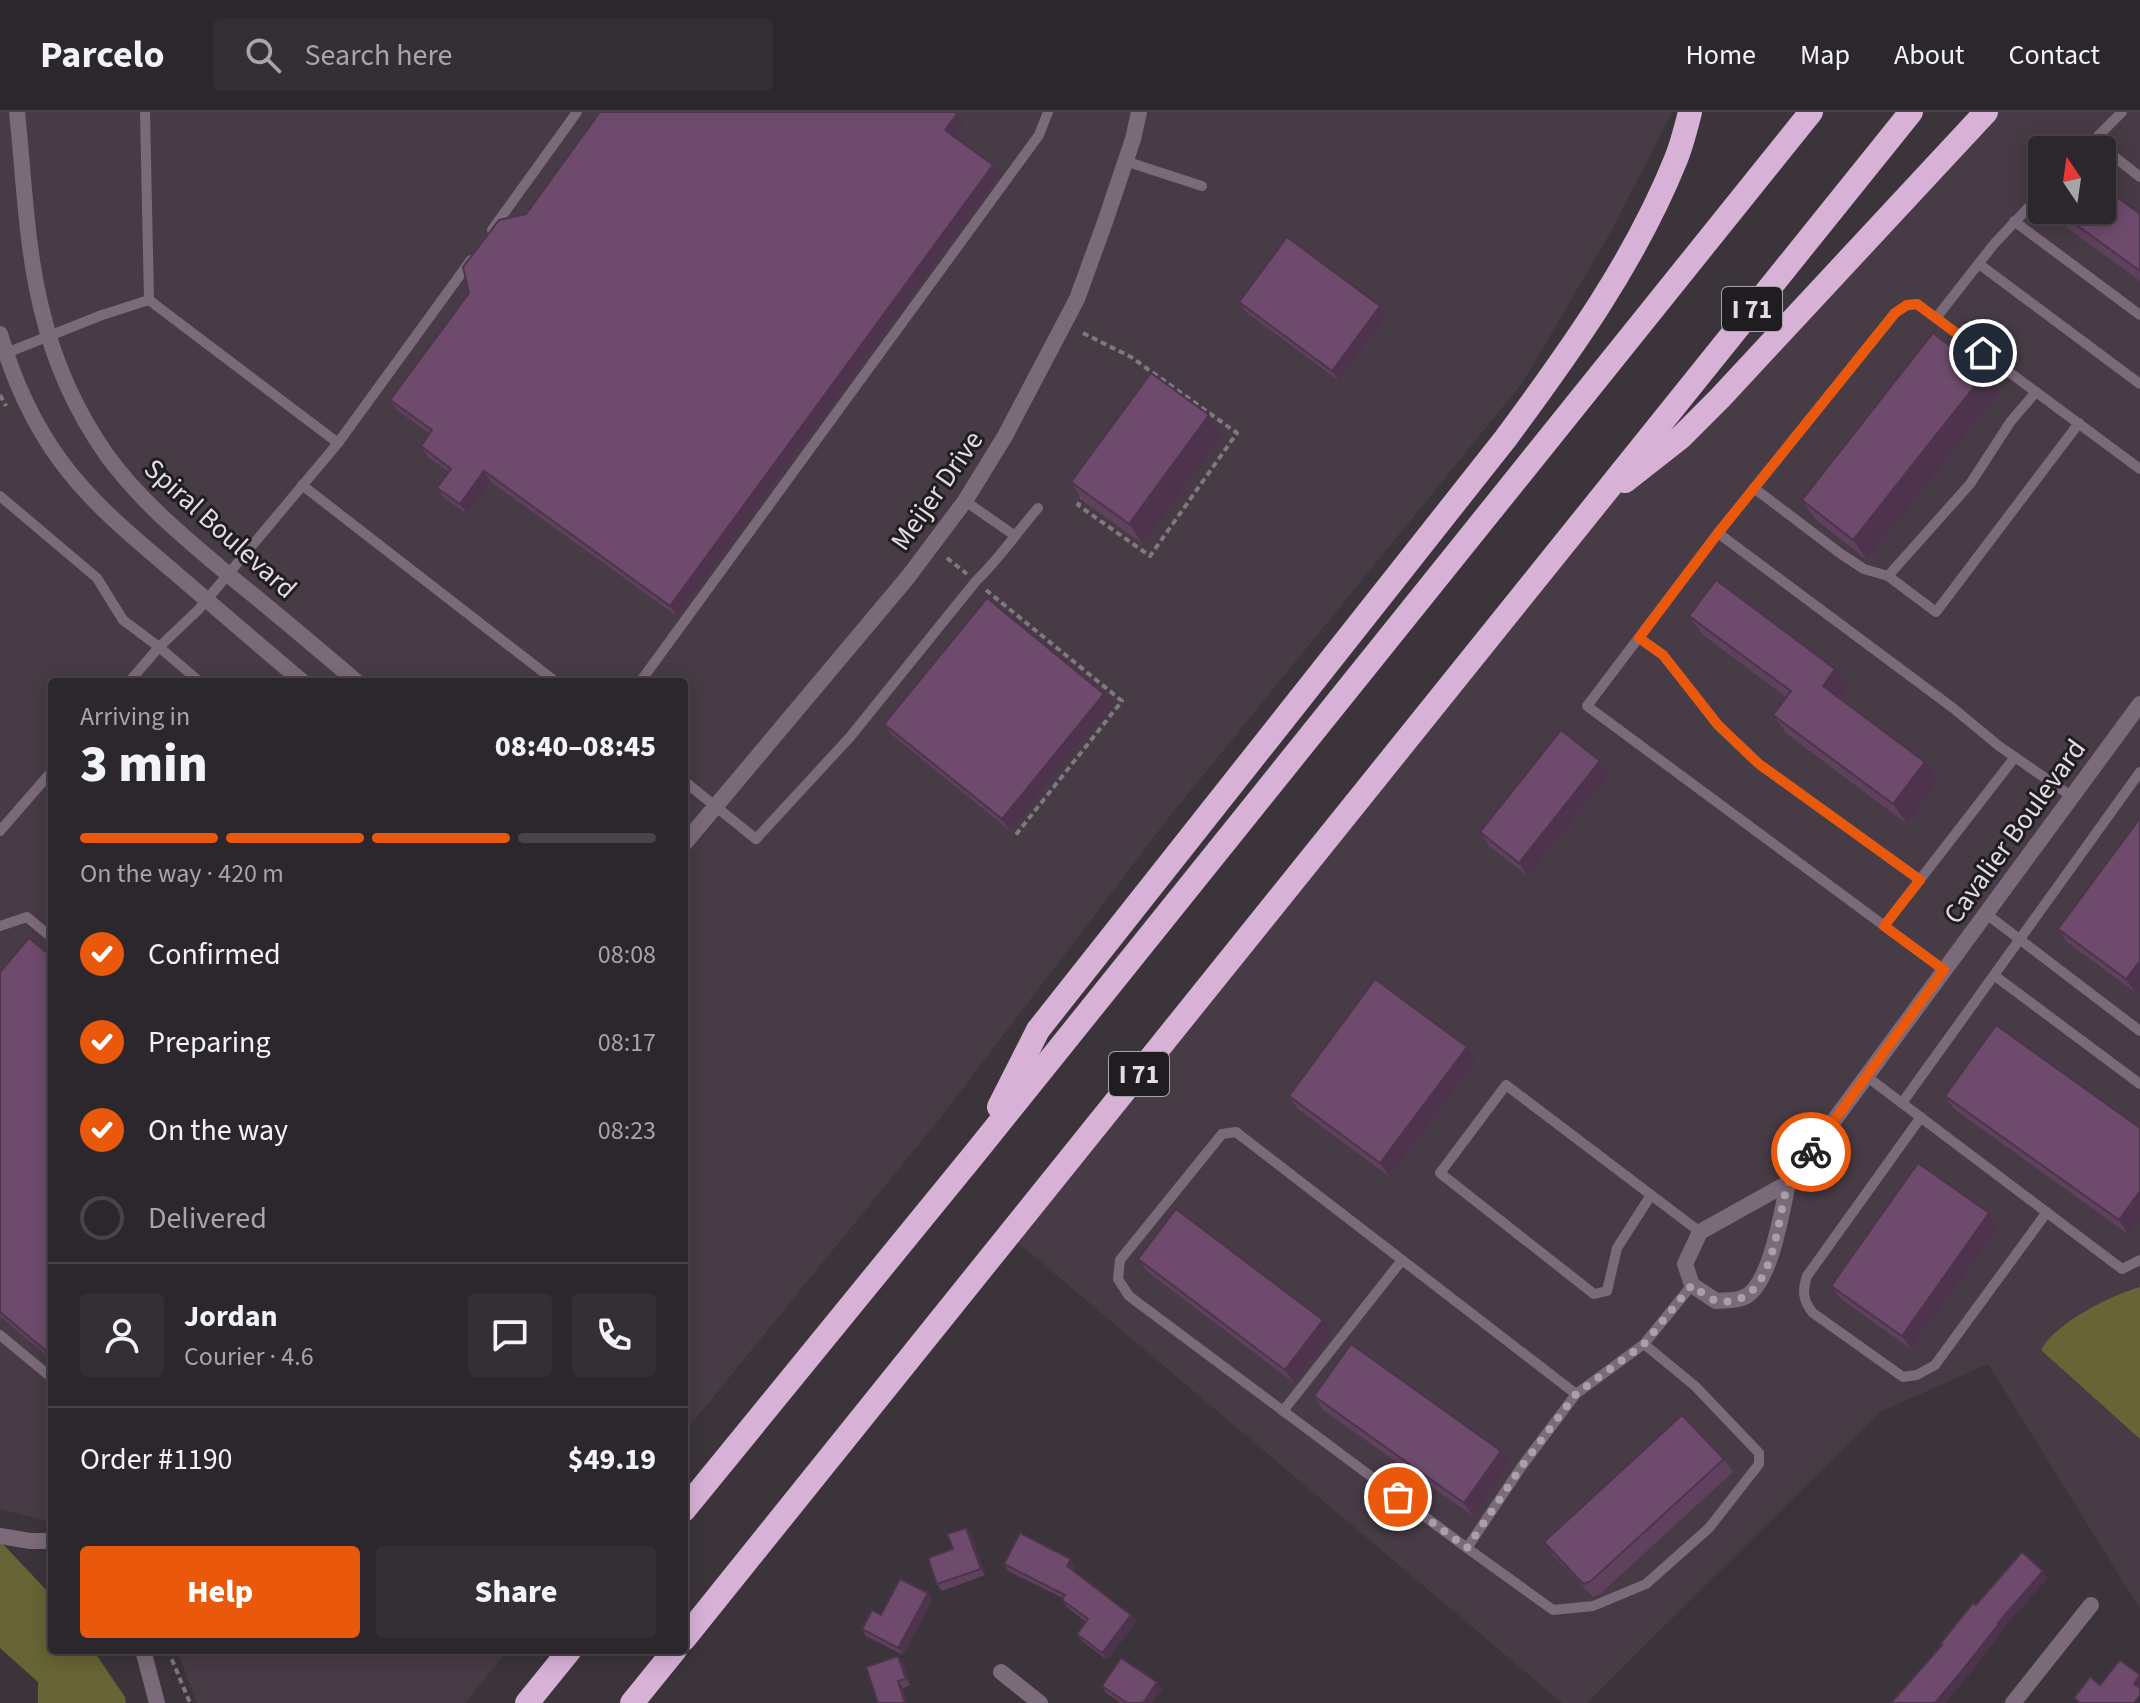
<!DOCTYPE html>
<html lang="en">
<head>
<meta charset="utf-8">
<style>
	body { margin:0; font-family:"Source Sans 3",sans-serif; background:#342f34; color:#f1f3f6; height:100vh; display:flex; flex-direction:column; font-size:30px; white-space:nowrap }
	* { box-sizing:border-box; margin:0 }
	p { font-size:26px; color:#a6a5a9 }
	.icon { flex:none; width:44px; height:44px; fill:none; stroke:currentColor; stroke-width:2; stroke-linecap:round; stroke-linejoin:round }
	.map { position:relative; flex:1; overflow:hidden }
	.sheet { position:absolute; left:48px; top:566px; width:640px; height:976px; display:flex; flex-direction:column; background:#2c272c; border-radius:8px; box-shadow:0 4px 20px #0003,0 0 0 2px #484448 }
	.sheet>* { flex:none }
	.needle { width:52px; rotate:347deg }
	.fabs { position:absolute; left:2028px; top:24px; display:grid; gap:16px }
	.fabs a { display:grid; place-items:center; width:88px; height:88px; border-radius:8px; background:#2c272c; box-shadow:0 4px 20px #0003,0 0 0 2px #484448; font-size:40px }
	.pin { position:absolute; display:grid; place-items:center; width:68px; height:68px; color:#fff; margin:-34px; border:4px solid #fff; border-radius:50%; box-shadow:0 2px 8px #0007 }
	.courier { position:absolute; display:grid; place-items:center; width:80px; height:80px; margin:-40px; border:6px solid #ea580c; border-radius:50%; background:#fff; color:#222; box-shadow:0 2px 10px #0007 }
	.overview em { font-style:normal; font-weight:800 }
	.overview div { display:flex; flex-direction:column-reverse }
	.overview { display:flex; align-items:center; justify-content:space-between; height:136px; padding:0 32px }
	h1 { font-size:52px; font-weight:800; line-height:60px }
	.bar { display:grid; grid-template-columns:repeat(4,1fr); gap:12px 8px; align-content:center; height:96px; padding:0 32px }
	.bar i { height:10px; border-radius:6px; background:#484448 }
	.bar .selected { background:#ea580c }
	.bar p { grid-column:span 4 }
	.line { display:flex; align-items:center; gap:20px; padding:0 32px; border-top:2px solid #484448 }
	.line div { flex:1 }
	.round { display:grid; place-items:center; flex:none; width:84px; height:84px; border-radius:8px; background:#342f34 }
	ol { padding:0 32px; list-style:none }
	li { display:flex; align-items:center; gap:24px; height:88px }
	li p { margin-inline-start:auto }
	li .icon { padding:8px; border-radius:50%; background:#ea580c; color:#fff; stroke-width:4 }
	li:last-child { color:#a6a5a9 }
	li i { width:44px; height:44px; border:4px solid #484448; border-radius:50% }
	.button { display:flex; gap:16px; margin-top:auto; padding:16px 32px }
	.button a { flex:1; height:92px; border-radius:8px; background:#ea580c; color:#fff; font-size:32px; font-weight:800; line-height:92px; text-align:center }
	.button a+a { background:#342f34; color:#f1f3f6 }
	header { display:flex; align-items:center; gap:48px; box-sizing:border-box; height:112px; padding:0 40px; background:#2c272c; border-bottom:2px solid #484448 }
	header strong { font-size:38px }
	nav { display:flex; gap:44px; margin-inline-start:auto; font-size:28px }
	.search { width:560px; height:72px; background:#342f34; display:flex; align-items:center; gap:20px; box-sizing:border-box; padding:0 28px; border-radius:8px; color:#a6a5a9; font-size:30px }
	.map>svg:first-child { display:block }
	.built { fill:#473b46; fill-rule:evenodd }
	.green { fill:#676435 }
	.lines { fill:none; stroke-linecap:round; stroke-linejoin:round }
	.path { stroke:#7f797f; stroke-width:4; stroke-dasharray:6 4; stroke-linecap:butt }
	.service { stroke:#7b6b7a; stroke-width:10 }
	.minor { stroke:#7b6b7a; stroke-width:16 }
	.motorway { stroke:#d8b1d6; stroke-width:24 }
	.wall { fill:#5f405d }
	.shaded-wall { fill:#4d344c }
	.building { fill:#6e4b6c; stroke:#4d344c; stroke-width:2 }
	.done { stroke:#a8a2a8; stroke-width:8; stroke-dasharray:0 14.4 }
	.route { stroke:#ea580c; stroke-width:10 }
	.labels { text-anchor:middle; stroke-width:6; stroke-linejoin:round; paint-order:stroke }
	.shield { fill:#201d20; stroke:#a8a3a8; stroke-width:2 }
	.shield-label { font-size:26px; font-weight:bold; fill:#e2dde2 }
	.street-label { font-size:28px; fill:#e2dde2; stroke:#201d20 }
</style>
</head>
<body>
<header>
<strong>Parcelo</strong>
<div class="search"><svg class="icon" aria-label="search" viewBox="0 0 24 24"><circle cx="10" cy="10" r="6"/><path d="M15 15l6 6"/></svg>Search here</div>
<nav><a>Home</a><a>Map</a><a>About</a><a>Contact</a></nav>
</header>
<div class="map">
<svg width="2140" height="1591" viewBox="0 0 2140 1591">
	<rect width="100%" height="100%" fill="#3b343b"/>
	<g class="built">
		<path d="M0 0H1672L1613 116 1523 270 1170 704 941 1005 684 1321V570H52V1410L0 1397Z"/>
		<path d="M1986 0H2140V1497L1988 1252 1880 1300 1587 1591H1562L1009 1123 1592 395 1681 325ZM2042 38H2102V98H2042Z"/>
		<path d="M177 1538H508L465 1591H197Z"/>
	</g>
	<g class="green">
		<path d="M2140 1175V1327L2041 1238C2055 1211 2111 1183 2140 1175Z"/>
		<path d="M0 1429 52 1484V1538H93L125 1585 126 1591H38V1570L0 1536Z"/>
	</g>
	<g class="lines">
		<g class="path">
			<path d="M1083 221 1131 245 1237 321 1150 444 1078 393 1083 385"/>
			<path d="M0 283 6 294"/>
			<path d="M947 446 967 462"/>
			<path d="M986 478 1122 589 1014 725"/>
			<path d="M168 1538 190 1591"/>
		</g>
		<g class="service">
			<path d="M145 0 149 188"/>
			<path d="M2088 34 2122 0"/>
			<path d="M2102 40 2116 46 2140 65"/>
			<path d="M1125 49 1202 74"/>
			<path d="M2014 109 2140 203"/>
			<path d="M492 118 577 0"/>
			<path d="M1979 152 2140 272"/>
			<path d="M149 188 338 331"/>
			<path d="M1936 206 1994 132 2042 81"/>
			<path d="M1 243 102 203 149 188"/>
			<path d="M302 373 556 570"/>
			<path d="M1754 376 1841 442 1864 457 1888 464 1936 500 2079 311"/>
			<path d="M0 384 97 466 123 508 159 535 200 570"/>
			<path d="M965 389 1014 423"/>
			<path d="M1718 421 1953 596 1999 634 2071 684"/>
			<path d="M1888 464 1970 372 2011 309 2036 280"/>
			<path d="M1639 526 1663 543 1718 613 1759 652 1920 768"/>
			<path d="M129 570 159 535 199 497 338 331 471 148"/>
			<path d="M640 570 1039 23 1048 0"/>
			<path d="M684 669 756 727 850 625 976 469C999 447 1017 420 1038 396"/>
			<path d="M0 719 52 659"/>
			<path d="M1985 801 2140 919"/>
			<path d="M0 814 27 805 52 826"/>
			<path d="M1884 814 2015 645"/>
			<path d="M1944 858 1587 594 1718 421 1895 201 1907 193 1917 192 2140 357"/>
			<path d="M1995 864 2140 972"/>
			<path d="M1866 964 2122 1157 2140 1148"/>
			<path d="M1902 991 2140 660"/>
			<path d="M1921 1005 1807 1164C1802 1179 1803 1189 1813 1201L1903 1265 1917 1263 1935 1253 2047 1100"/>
			<path d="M1651 1083 1617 1136 1607 1179 1594 1182 1440 1061 1506 973 1700 1120"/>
			<path d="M0 1223 52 1266"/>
			<path d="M1644 1232 1576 1282 1236 1020 1222 1022 1120 1148 1118 1167 1129 1184 1467 1436 1553 1498 1593 1494 1646 1472 1709 1416 1759 1352V1341L1695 1274 1644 1232 1692 1173"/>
			<path d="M1283 1299 1402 1148"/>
			<path d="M1467 1436 1522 1354 1576 1282"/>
		</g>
		<g class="minor">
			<path d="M17 0C24 65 26 136 42 199 54 249 76 299 106 342 142 392 190 430 236 469 277 502 317 536 357 570"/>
			<path d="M0 222C13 266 33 311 60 348 91 391 133 425 173 459 216 496 259 533 303 570"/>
			<path d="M684 732 908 465 965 389 1005 324 1077 187 1105 110 1133 27 1139 0"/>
			<path d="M1788 1071 1700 1120 1685 1152 1692 1173 1716 1189C1724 1188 1734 1189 1742 1186 1770 1178 1782 1098 1788 1071L2140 592"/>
			<path d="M0 1424 30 1429H52"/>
			<path d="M143 1538 157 1591"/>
			<path d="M1001 1560 1040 1591"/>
			<path d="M2013 1591 2091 1493"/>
		</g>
		<g class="motorway">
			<path d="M1625 369 1681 325 1720 286 1986 0"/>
			<path d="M999 995 1038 918 1506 326C1571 238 1635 149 1676 47 1682 32 1686 16 1690 0"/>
			<path d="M684 1398 976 1040 1811 0"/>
			<path d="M684 1527 1911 0"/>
			<path d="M527 1591 570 1538"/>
			<path d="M632 1591 675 1538"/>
		</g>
	</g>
	<g class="wall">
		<path d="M964 12 955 25 1000 63 677 504 491 370 467 402 444 386 437 376 449 360 428 345 421 334 430 322 397 298 390 288 526 102Z"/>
		<path d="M2047 98H2102L2140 102V169L2051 104Z"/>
		<path d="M1239 190 1380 194 1387 204 1339 269 1246 200Z"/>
		<path d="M1985 261 1999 281 1867 448 1815 407 1802 388Z"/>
		<path d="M1223 323 1143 432 1084 390 1071 370Z"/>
		<path d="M1689 504 1849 576 1841 587 1938 669 1907 712 1787 622 1773 603 1786 585 1703 523Z"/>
		<path d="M1112 592 1009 718 891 622 884 612Z"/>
		<path d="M1600 649 1609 662 1528 764 1489 734 1480 720Z"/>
		<path d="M2140 706V875L2136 881 2067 830 2058 817Z"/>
		<path d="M52 845V1248L0 1204V860Z"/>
		<path d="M1476 948 1390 1065 1298 997 1289 984Z"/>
		<path d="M1945 984 2140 1016V1106L2128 1122 1954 997Z"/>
		<path d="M1989 1101 1999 1115 1911 1237 1841 1187 1831 1174Z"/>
		<path d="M1138 1147 1332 1221 1294 1271 1148 1160Z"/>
		<path d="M1314 1284 1510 1352 1473 1404 1323 1298Z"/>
		<path d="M1724 1347 1733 1360 1600 1482 1593 1485 1553 1443 1544 1430Z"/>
		<path d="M966 1416 971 1422 985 1463 942 1479 937 1472 953 1437Z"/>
		<path d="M1004 1452 1075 1454 1073 1459 1131 1503 1136 1510 1107 1548 1082 1529 1077 1522 1086 1510 1067 1495 1062 1488 1063 1486 1008 1459Z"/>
		<path d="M928 1481 932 1488 903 1543 866 1524 862 1517Z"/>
		<path d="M898 1544 903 1551 910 1573 903 1576 878 1591Z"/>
		<path d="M1157 1570 1162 1577 1152 1591H1121L1106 1581 1102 1574Z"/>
	</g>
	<g class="shaded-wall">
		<path d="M957 2 964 12 952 28 945 18Z"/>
		<path d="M993 53 1000 63 677 504 670 494Z"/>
		<path d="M1380 194 1387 204 1339 269 1332 259Z"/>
		<path d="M1985 261 1999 281 1867 448 1853 428Z"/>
		<path d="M1209 303 1223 323 1143 432 1129 412Z"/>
		<path d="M484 359 491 370 467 402 460 392Z"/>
		<path d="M1835 557 1849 576 1836 593 1823 574Z"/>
		<path d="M1104 582 1112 592 1009 718 1002 707Z"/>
		<path d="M1600 649 1609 662 1528 764 1519 751Z"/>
		<path d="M1925 650 1938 669 1907 712 1893 692Z"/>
		<path d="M2140 849V875L2136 881 2126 867Z"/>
		<path d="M1467 935 1476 948 1390 1065 1380 1051Z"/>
		<path d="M2140 1079V1106L2128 1122 2119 1108Z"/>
		<path d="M1989 1101 1999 1115 1911 1237 1902 1224Z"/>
		<path d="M1323 1208 1332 1221 1294 1271 1285 1258Z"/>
		<path d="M1501 1339 1510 1352 1473 1404 1464 1391Z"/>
		<path d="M966 1416 971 1422 985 1463 981 1457Z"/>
		<path d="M1071 1447 1075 1454 1072 1461 1067 1454Z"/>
		<path d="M2043 1459 2048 1466 2003 1517 2004 1518 1961 1573 1946 1591H1935L1998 1511Z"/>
		<path d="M928 1481 932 1488 903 1543 898 1536Z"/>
		<path d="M1131 1503 1136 1510 1107 1548 1102 1541Z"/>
		<path d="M898 1544 903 1551 910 1573 906 1567Z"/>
		<path d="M2140 1564V1577L2134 1572Z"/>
		<path d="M898 1569 903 1576 908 1591H905Z"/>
		<path d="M1157 1570 1162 1577 1152 1591H1143Z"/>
	</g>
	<g class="building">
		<path d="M600 0H954L957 2 945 18 993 53 670 494 484 359 460 392 437 376 451 357 421 334 432 318 390 288 469 181 463 155 499 108 526 102Z"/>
		<path d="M2102 74 2140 102V159L2056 98H2102Z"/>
		<path d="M2042 77V88L2037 84Z"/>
		<path d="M1287 125 1380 194 1332 259 1239 190Z"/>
		<path d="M1933 221 1985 261 1853 428 1802 388Z"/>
		<path d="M1151 261 1209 303 1129 412 1071 370Z"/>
		<path d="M1716 468 1835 557 1823 574 1925 650 1893 692 1773 603 1791 579 1689 504Z"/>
		<path d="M987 486 1104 582 1002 707 884 612Z"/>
		<path d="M1561 618 1600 649 1519 751 1480 720Z"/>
		<path d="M2140 706V849L2126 867 2058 817Z"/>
		<path d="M29 826 52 845V883L49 886 52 889 51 1243 0 1200V860Z"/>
		<path d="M1375 867 1467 935 1380 1051 1289 984Z"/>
		<path d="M1996 913 2140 1016V1079L2119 1108 1945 984Z"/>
		<path d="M1918 1051 1989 1101 1902 1224 1831 1174Z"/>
		<path d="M1176 1097 1323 1208 1285 1258 1138 1147Z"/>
		<path d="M1351 1232 1501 1339 1464 1391 1314 1284Z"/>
		<path d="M1682 1303 1724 1347 1591 1469 1583 1472 1544 1430Z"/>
		<path d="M966 1416 981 1457 937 1472 928 1446 953 1437 947 1422Z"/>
		<path d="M1020 1421 1071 1447 1067 1454 1131 1503 1102 1541 1077 1522 1088 1507 1062 1488 1065 1483 1004 1452Z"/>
		<path d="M2022 1440 2043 1459 1998 1511 1999 1512 1956 1566 1935 1591H1891L1942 1533 1940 1532 1973 1491 1976 1493Z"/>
		<path d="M900 1467 928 1481 898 1536 862 1517 872 1498 881 1503Z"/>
		<path d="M898 1544 906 1567 898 1569 905 1591H878L866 1555Z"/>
		<path d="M1121 1546 1157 1570 1143 1591H1127L1102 1574Z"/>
		<path d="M2120 1548 2140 1563 2134 1572 2140 1576V1583L2134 1591H2080L2074 1586 2090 1565 2100 1573Z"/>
	</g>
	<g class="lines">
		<path class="done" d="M1398 1385 1467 1436 1522 1354 1576 1282 1644 1232 1692 1173C1699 1178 1710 1188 1718 1189 1774 1197 1776 1112 1787 1075 1791 1062 1803 1050 1811 1040"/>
		<path class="route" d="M1811 1040 1944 858 1884 814 1920 768 1759 652 1718 613 1663 543 1639 526 1718 421 1895 201 1907 193 1917 192 1983 241"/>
	</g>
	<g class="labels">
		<g class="shield">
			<rect x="1722" y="175" width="60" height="44" rx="6"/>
			<rect x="1109" y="940" width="60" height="44" rx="6"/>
		</g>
		<g class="shield-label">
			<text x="1752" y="206">I 71</text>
			<text x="1139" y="971">I 71</text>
		</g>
		<g class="street-label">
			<text transform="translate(936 378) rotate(-55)" y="10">Meijer Drive</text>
			<text transform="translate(221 416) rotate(42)" y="10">Spiral Boulevard</text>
			<text transform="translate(2014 719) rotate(-54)" y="10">Cavalier Boulevard</text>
		</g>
	</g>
</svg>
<div class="fabs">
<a><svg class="needle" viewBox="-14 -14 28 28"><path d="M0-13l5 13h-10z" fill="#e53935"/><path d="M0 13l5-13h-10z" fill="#a6a5a9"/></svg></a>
</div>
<div class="pin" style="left:1398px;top:1385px;background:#ea580c"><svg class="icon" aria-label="bag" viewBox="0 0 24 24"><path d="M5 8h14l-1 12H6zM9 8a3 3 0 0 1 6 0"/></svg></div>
<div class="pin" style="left:1983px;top:241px;background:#1f2937"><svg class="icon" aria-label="home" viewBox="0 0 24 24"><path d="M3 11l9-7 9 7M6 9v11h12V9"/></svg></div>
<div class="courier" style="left:1811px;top:1040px"><svg class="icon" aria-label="bike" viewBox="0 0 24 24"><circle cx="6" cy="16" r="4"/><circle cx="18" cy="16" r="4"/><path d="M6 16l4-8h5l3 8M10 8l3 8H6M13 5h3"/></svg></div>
<section class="sheet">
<div class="overview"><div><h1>3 min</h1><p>Arriving in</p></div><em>08:40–08:45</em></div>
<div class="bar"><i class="selected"></i><i class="selected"></i><i class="selected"></i><i></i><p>On the way · 420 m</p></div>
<ol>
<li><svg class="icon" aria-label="check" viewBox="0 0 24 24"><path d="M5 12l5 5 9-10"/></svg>Confirmed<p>08:08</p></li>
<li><svg class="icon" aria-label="check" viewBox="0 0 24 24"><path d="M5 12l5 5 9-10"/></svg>Preparing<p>08:17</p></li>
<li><svg class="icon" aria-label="check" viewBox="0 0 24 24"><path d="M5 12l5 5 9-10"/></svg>On the way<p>08:23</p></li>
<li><i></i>Delivered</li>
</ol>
<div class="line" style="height:144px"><a class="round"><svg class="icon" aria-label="person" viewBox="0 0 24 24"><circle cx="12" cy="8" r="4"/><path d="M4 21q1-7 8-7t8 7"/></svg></a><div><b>Jordan</b><p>Courier · 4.6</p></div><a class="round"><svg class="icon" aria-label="chat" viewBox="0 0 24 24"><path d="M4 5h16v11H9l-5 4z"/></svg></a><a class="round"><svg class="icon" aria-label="phone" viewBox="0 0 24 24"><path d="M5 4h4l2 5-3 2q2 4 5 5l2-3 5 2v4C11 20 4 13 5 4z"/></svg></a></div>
<div class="line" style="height:104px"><div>Order #1190</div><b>$49.19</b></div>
<div class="button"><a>Help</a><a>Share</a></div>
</section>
</div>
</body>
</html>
